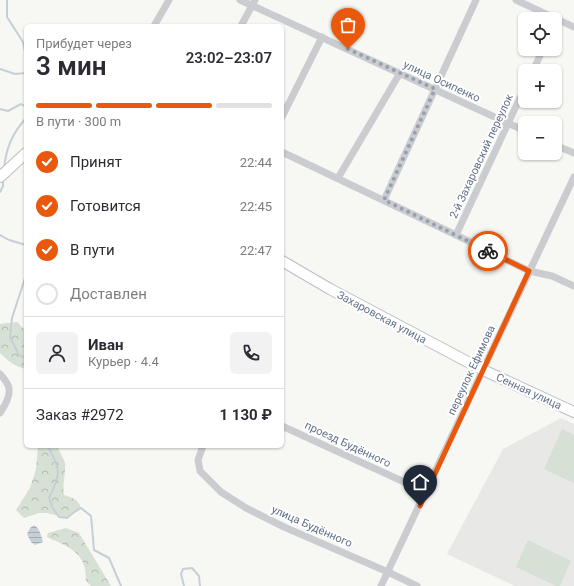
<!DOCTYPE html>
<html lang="ru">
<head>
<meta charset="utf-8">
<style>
	body { margin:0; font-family:Roboto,sans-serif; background:#f2f2f3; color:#2b2b33; height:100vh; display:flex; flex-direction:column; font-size:15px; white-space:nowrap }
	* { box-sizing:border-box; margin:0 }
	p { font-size:13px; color:#7c7c81 }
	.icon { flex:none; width:22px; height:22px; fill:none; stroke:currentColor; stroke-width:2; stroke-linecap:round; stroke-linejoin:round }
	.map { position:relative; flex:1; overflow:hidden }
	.panel { position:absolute; left:24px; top:24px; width:260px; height:424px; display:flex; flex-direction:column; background:#fff; border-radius:6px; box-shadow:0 1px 3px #0004 }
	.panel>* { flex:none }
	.fabs { position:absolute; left:518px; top:12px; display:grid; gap:8px }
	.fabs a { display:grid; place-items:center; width:44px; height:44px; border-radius:6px; background:#fff; box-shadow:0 1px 3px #0004; font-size:20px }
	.pin { position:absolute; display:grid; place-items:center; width:34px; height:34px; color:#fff; margin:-41px -17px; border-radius:50% 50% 50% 0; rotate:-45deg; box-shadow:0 0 4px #0007 }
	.pin .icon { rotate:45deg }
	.courier { position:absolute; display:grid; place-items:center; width:40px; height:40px; margin:-20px; border:3px solid #ea580c; border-radius:50%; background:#fff; color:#222; box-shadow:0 1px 5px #0007 }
	.head em { font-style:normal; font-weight:600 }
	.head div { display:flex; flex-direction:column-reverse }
	.head { display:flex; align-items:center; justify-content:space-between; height:68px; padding:0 12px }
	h1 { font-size:26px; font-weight:600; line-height:30px }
	.bar { display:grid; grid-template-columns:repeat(4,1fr); gap:6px 4px; align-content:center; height:48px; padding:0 12px }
	.bar i { height:5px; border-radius:3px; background:#e1e1e2 }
	.bar .current { background:#ea580c }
	.bar p { grid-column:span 4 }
	.line { display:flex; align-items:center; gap:10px; padding:0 12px; border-top:1px solid #e1e1e2 }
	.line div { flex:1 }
	.round { display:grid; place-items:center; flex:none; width:42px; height:42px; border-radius:6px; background:#f2f2f3 }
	ol { padding:0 12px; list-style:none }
	li { display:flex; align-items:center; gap:12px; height:44px }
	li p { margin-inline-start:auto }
	li .icon { padding:4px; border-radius:50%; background:#ea580c; color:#fff; stroke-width:4 }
	li:last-child { color:#7c7c81 }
	li i { width:22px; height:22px; border:2px solid #e1e1e2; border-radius:50% }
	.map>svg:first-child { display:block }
	.built { fill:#e8e8e7 }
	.grass { fill:#d7e0d4 }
	.forest { fill:url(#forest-crowns) }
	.water { fill:url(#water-rules) }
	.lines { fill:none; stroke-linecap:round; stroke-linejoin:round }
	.stream { stroke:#c7cfd6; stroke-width:2 }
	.secondary-casing { stroke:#bbbfc5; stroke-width:12 }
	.street { stroke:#caccd0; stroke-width:7 }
	.secondary { stroke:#fff; stroke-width:10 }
	.done { stroke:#97a0ae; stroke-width:4; stroke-dasharray:0 7.2 }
	.route { stroke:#ea580c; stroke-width:5 }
	.labels { text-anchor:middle; stroke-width:4; stroke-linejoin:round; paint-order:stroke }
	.street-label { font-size:11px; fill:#637188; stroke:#fff }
</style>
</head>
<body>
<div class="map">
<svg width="574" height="586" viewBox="0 0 574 586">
	<defs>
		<pattern id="forest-crowns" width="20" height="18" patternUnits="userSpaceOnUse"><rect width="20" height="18" fill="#d7e0d4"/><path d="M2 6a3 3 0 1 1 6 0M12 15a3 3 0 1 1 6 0" fill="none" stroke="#b2bab2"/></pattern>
		<pattern id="water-rules" width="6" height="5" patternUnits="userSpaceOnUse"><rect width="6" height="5" fill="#c7cfd6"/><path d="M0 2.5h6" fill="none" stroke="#a5acb3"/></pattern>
	</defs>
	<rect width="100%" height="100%" fill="#f7f7f4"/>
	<path class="built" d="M561 418 574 424V586H515L447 554 503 449Z"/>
	<g class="grass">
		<path d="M562 429 574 435V483L544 469Z"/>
		<path d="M528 540 571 561 560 586H556L516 567Z"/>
	</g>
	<g class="forest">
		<path d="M17 322 26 331V369C15 367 8 361 0 353V324Z"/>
		<path d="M38 446H58C59 452 64 459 65 463 66 474 62 484 64 495 73 498 78 499 81 508L73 513 67 518 47 513H39L24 518 16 510 30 488 36 469Z"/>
		<path d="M66 528 79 533 111 586H91L86 581C86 561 80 553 62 544 57 541 52 540 47 537L48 533Z"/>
	</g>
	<path class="water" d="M34 525C40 529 41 535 43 542L35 545 31 542 27 534 30 528Z"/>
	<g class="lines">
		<g class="stream">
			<path d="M7 0V17L23 42 26 56"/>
			<path d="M0 69 15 74 26 73V68"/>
			<path d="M0 109 8 111 21 104 26 107"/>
			<path d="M4 169C6 148 12 134 26 118"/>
			<path d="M0 192 3 186V179"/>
			<path d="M0 235 9 240 26 245"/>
			<path d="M26 275 12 318 10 337 19 355 26 358"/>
			<path d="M48 446C61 472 61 472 49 498L52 507 59 517 67 518 73 513 81 508 91 516 94 550 109 558 121 586"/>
			<path d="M184 586 181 574 183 569 192 568 199 576 200 586"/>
		</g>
		<g class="secondary-casing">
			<g id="secondary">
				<path d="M0 177 26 153"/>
				<path d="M282 261 330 289 483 370 574 412"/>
			</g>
		</g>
		<g class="street">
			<path d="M240 0 525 131"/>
			<path d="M516 0 574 27"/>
			<path d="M154 26 169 0"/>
			<path d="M241 26 255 0"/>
			<path d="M533 71 543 49"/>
			<path d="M282 117 322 37"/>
			<path d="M555 145 574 153"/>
			<path d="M282 152 456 235 529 271 552 276 574 286"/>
			<path d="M338 178 400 73"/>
			<path d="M384 200 476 0"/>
			<path d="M456 235 525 87"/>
			<path d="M0 374C3 377 6 381 8 385 12 394 5 405 0 413"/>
			<path d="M282 426 426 492"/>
			<path d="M203 446 198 460 200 471 221 492 246 508 284 527 388 572 417 586"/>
			<path d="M381 586 574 177"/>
		</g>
		<use href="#secondary" class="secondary"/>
	</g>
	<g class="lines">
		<path class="done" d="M348 49 435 89 384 200 488 251"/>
		<path class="route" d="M420 506 529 271 488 251"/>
	</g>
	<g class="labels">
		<g class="street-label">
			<text transform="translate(442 81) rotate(25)" y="4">улица Осипенко</text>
			<text transform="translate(481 156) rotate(-65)" y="4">2-й Захаровский переулок</text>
			<text transform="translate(382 317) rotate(28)" y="4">Захаровская улица</text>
			<text transform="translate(471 370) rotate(-65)" y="4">переулок Ефимова</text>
			<text transform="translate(529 391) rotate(25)" y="4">Сенная улица</text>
			<text transform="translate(348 444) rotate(25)" y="4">проезд Будённого</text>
			<text transform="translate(312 526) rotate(24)" y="4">улица Будённого</text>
		</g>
	</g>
</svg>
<div class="fabs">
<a><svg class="icon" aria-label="locate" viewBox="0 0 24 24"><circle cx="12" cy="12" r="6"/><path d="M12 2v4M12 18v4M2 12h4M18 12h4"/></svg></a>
<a>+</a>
<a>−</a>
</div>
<div class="pin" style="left:348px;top:49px;background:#ea580c"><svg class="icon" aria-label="bag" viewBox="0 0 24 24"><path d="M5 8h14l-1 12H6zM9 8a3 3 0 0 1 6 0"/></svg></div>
<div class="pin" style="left:420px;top:506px;background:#1f2937"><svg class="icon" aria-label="home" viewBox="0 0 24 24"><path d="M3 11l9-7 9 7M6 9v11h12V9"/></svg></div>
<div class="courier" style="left:488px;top:251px"><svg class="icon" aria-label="bike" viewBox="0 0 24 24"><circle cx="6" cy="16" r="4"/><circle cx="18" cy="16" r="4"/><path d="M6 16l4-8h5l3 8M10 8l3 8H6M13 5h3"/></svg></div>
<section class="panel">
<div class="head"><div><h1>3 мин</h1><p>Прибудет через</p></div><em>23:02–23:07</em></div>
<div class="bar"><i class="current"></i><i class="current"></i><i class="current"></i><i></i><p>В пути · 300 m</p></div>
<ol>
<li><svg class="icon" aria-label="check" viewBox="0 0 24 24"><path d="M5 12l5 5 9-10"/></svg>Принят<p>22:44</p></li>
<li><svg class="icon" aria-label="check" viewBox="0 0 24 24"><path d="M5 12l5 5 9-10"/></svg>Готовится<p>22:45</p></li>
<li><svg class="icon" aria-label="check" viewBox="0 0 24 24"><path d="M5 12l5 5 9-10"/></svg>В пути<p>22:47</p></li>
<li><i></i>Доставлен</li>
</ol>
<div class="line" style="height:72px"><a class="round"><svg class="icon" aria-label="person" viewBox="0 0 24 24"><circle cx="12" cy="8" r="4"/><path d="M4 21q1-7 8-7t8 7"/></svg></a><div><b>Иван</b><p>Курьер · 4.4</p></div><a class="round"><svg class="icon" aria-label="phone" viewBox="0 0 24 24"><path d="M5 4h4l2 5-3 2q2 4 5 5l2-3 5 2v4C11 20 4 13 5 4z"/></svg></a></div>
<div class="line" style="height:52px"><div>Заказ #2972</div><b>1 130 ₽</b></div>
</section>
</div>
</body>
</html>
